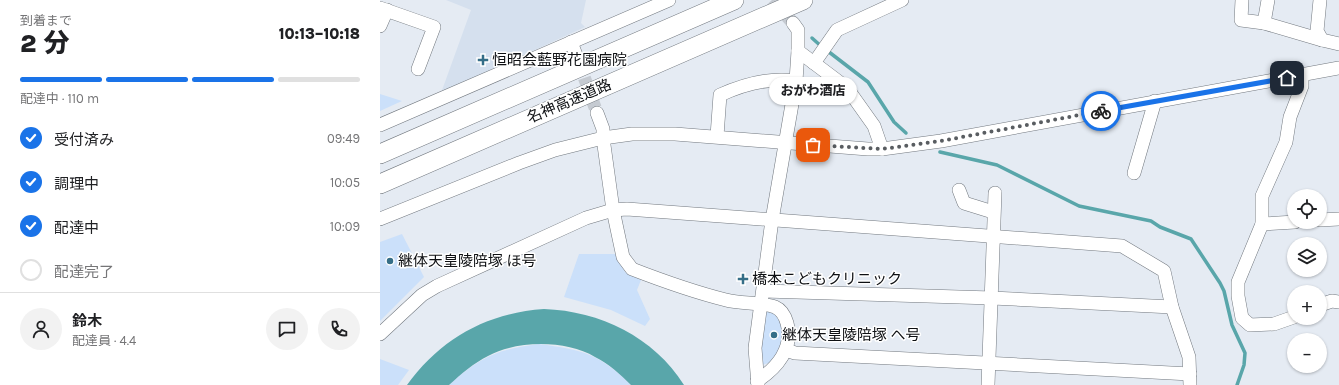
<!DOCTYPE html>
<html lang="ja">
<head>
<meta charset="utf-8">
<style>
	body { margin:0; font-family:Karla,"Noto Sans JP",sans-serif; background:#f2f2f2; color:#202124; height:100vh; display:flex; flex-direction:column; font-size:15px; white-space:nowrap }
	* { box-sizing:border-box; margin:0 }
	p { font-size:13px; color:#757577 }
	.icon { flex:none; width:22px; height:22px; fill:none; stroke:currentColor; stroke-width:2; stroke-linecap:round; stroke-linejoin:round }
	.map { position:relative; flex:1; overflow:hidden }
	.side { display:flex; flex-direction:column; background:#fff; width:380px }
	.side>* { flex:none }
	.buttons { position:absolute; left:907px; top:189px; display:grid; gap:8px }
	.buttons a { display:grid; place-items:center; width:40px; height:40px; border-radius:50%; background:#fff; box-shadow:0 1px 3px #0004; font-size:20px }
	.pin { position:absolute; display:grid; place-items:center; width:34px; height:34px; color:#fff; margin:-17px; border-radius:8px; box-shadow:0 2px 6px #0006 }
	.courier { position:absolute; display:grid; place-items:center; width:40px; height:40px; margin:-20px; border:3px solid #1a73e8; border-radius:50%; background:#fff; color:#222; box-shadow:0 1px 5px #0007 }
	.bubble { position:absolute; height:28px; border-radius:14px; background:#fff; box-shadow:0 1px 3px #0004; font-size:13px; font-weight:800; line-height:28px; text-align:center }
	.overview em { font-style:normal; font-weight:800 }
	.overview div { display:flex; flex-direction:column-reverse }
	.overview { display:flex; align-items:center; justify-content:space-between; height:68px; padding:0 20px }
	h1 { font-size:26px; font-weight:800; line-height:30px }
	.bar { display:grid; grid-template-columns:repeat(4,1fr); gap:6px 4px; align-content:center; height:48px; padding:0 20px }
	.bar i { height:5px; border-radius:3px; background:#e0e0e0 }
	.bar .on { background:#1a73e8 }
	.bar p { grid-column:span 4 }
	.line { display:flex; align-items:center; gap:10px; padding:0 20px; border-top:1px solid #e0e0e0 }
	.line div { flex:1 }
	.round { display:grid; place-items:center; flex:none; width:42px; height:42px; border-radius:21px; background:#f2f2f2 }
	ol { padding:0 20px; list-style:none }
	li { display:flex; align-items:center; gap:12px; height:44px }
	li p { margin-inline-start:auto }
	li .icon { padding:4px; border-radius:50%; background:#1a73e8; color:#fff; stroke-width:4 }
	li:last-child { color:#757577 }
	li i { width:22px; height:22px; border:2px solid #e0e0e0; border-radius:50% }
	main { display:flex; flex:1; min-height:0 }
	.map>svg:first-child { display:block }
	.built { fill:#d5e0ee }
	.green { fill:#cbe0fa }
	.water { fill:#59a6aa }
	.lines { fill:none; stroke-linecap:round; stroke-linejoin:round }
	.stream { stroke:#59a6aa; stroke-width:3.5 }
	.minor-tunnel { stroke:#c5cad1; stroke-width:13; stroke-dasharray:13 6; stroke-linecap:butt }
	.minor-casing { stroke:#72787f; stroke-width:14 }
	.highway-casing { stroke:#72787f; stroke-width:20 }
	.minor { stroke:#fff; stroke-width:13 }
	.highway { stroke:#fff; stroke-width:19 }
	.done { stroke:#595d61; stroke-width:4; stroke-dasharray:0 7.2 }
	.route { stroke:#1a73e8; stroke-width:5 }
	.poi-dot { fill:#356e87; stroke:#fff; stroke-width:1.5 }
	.labels { text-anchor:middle; stroke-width:3; stroke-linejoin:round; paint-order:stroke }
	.poi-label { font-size:15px; fill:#0e1013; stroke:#fff; text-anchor:start }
	.street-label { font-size:15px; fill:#0e1013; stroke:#fff }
</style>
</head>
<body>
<main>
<section class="side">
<div class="overview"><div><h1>2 分</h1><p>到着まで</p></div><em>10:13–10:18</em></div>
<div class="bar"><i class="on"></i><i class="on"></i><i class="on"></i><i></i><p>配達中 · 110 m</p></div>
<ol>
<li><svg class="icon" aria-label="check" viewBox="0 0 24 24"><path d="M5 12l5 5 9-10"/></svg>受付済み<p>09:49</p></li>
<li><svg class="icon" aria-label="check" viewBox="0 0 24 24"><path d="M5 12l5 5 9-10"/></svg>調理中<p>10:05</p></li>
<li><svg class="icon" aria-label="check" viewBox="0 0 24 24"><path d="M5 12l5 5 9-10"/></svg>配達中<p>10:09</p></li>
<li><i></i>配達完了</li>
</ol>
<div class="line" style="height:72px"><a class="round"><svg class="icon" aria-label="person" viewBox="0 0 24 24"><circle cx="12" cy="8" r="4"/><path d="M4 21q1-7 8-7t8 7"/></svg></a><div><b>鈴木</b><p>配達員 · 4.4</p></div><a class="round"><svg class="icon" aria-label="chat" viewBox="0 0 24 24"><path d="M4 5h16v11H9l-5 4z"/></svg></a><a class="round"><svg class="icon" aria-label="phone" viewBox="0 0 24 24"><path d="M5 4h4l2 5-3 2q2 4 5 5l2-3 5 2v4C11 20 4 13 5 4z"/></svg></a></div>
</section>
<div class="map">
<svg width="959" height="385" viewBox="0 0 959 385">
	<rect width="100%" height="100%" fill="#e5ebf3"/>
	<path class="built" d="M66 0H206L201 23 205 27 61 93 91 10Z"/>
	<g class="green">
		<path d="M0 94 22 101 0 111Z"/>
		<path d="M22 234 44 277 0 321V242Z"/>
		<path d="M199 254H235L245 272 261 280 257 290 270 319 265 326 231 310 184 297Z"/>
		<path d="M385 311 398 314 404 337 395 361 382 365 379 348Z"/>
		<path d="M159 344C203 350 218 353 251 385H69C100 357 118 349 159 344Z"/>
		<path d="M0 359 29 370 18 385H0Z"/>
	</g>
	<path class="water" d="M164 309C220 311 274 337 304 385H251C240 374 229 364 215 357 186 340 138 340 108 356 94 363 81 374 69 385H27C61 338 107 313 164 309Z"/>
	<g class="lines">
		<g class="stream">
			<path d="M432 38 442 47"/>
			<path d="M449 52 488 82 514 122 526 133"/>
			<path d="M560 152 617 165 699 206 771 221 780 227 811 239 840 283 844 291 852 325 865 353 864 365 857 385"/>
		</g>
		<g class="minor-tunnel">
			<path d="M392 0 413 23"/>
			<path d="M198 60 217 113"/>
		</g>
		<g class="minor-casing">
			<g id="minor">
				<path d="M862 0 861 20 884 23 942 40"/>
				<path d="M940 0 937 31 942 40 959 44"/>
				<path d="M0 8 54 27 38 69"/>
				<path d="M413 23 418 30V51L467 88 494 126 502 149"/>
				<path d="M884 23 888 0"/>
				<path d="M0 26 7 10"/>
				<path d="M191 42 196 55"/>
				<path d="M434 63 457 30 522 0"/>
				<path d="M217 113 223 129V138L233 210 243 257 252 269C283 281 314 292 346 300 360 304 382 302 395 307 402 310 405 316 407 323 414 348 397 368 377 381"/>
				<path d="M0 125 289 0"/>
				<path d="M337 136 340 95C364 84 390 77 416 81"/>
				<path d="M754 173 775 101"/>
				<path d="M579 190 584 203 613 212"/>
				<path d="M0 219 139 163 175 150 223 138 252 134H295L488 149H502L561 141 959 68"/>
				<path d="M940 220 959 219"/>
				<path d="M882 224 915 222"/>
				<path d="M384 291 612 298 792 307"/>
				<path d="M940 305 952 301 959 302"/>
				<path d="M914 317 894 324 870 325 862 318 858 296V282L882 224V196L906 142 910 117 922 86V76"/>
				<path d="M0 334 42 295 57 286 206 218 233 210 247 209 742 246 784 271 792 307 809 357 810 385"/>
				<path d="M406 350 415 353 810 374"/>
				<path d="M378 385 375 348 392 220 416 81 418 51"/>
				<path d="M608 385 615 193"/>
			</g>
		</g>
		<g class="highway-casing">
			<g id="highway">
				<path d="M0 154 354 0"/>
				<path d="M0 184 423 0"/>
			</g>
		</g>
		<use href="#minor" class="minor"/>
		<use href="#highway" class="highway"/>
	</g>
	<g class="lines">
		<path class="done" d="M433 145 502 149 561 141 721 111"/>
		<path class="route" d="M721 111 907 78"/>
	</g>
	<g class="poi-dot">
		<path d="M101 54h4v4h4v4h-4v4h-4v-4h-4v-4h4z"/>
		<circle cx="10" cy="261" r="4"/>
		<path d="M361 273h4v4h4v4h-4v4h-4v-4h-4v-4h4z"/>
		<circle cx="394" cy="335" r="4"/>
	</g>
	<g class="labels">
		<g class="poi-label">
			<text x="112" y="65">恒昭会藍野花園病院</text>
			<text x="18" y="266">継体天皇陵陪塚 ほ号</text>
			<text x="372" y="284">橋本こどもクリニック</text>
			<text x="402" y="340">継体天皇陵陪塚 へ号</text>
		</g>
		<g class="street-label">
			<text transform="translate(189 101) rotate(-23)" y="5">名神高速道路</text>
		</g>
	</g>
</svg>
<div class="buttons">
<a><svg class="icon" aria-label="locate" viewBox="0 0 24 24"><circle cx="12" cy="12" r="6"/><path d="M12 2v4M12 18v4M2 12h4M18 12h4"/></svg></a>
<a><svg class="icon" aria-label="layers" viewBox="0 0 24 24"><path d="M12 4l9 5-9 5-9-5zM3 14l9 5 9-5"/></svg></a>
<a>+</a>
<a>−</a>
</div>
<div class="pin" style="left:433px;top:145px;background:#ea580c"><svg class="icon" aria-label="bag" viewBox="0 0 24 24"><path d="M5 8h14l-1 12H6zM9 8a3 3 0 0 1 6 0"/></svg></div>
<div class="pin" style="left:907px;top:78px;background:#1f2937"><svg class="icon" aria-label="home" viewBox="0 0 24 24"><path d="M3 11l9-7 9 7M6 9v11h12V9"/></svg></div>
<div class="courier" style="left:721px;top:111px"><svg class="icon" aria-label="bike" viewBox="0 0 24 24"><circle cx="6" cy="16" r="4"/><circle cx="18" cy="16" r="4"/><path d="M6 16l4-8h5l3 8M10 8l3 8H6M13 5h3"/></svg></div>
<div class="bubble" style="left:389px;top:77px;width:88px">おがわ酒店</div>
</div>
</main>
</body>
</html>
